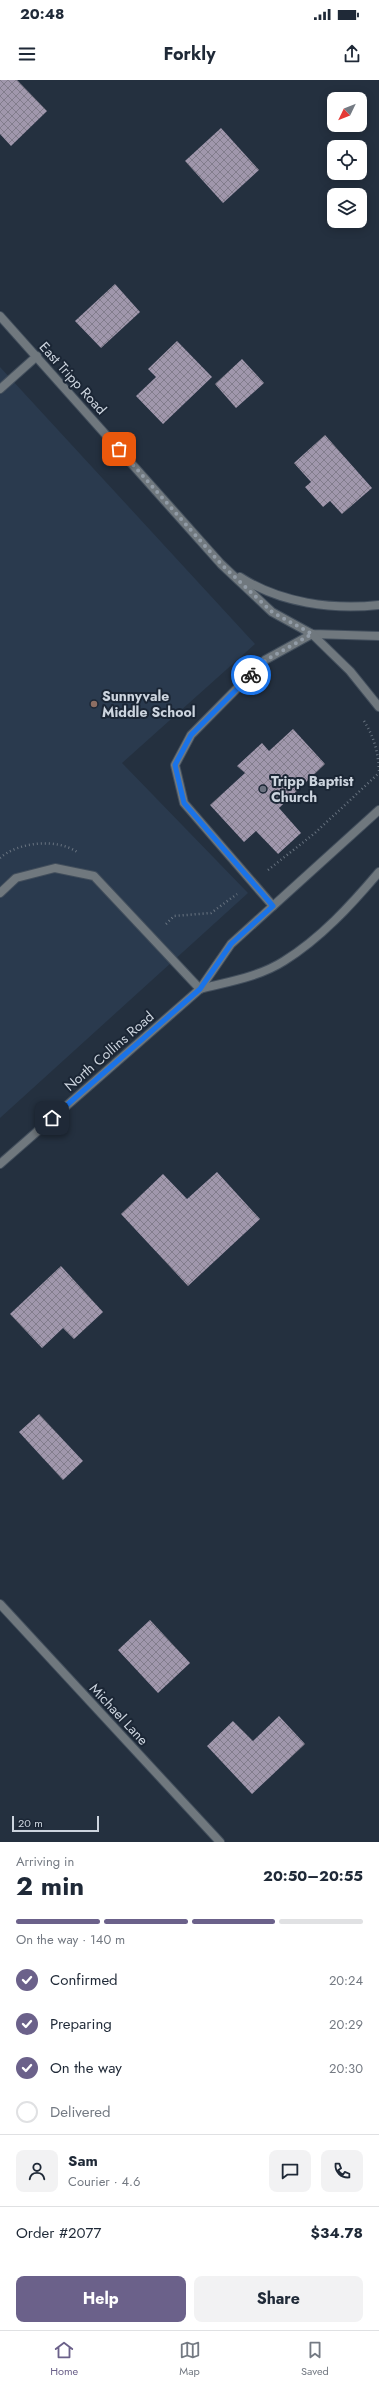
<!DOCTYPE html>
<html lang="en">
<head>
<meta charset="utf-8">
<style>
	body { margin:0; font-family:Jost,sans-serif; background:#f2f2f3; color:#1f2937; height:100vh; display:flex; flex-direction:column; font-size:15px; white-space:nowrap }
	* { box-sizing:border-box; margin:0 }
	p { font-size:13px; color:#747a83 }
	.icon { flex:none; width:22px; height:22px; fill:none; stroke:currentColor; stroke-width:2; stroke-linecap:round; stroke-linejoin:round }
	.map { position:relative; height:1762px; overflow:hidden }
	.sheet { display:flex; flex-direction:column; background:#fff; flex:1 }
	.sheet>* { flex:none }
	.needle { width:26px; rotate:227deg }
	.fabs { position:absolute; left:327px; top:12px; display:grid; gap:8px }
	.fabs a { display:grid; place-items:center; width:40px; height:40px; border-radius:8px; background:#fff; box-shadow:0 2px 10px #0003; font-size:20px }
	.scale { position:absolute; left:12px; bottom:10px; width:87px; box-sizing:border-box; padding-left:4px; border:2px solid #ccd4de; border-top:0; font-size:11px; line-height:14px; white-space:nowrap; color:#ccd4de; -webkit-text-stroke:3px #1b2635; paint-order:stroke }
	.pin { position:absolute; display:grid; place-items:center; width:34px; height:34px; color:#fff; margin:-17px; border-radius:8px; box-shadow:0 2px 6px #0006 }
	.courier { position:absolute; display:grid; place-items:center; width:40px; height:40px; margin:-20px; border:3px solid #1a73e8; border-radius:50%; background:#fff; color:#222; box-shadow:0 1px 5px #0007 }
	.headline em { font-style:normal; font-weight:700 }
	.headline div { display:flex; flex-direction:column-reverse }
	.headline { display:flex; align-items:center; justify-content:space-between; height:68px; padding:0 16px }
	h1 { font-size:26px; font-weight:700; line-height:30px }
	.bar { display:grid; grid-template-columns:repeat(4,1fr); gap:6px 4px; align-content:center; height:48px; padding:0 16px }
	.bar i { height:5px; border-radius:3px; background:#e0e1e3 }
	.bar .active { background:#6b618a }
	.bar p { grid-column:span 4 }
	.line { display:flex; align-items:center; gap:10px; padding:0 16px; border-top:1px solid #e0e1e3 }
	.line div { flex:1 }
	.round { display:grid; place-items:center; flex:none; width:42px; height:42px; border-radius:8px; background:#f2f2f3 }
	ol { padding:0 16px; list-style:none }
	li { display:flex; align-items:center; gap:12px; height:44px }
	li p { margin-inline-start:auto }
	li .icon { padding:4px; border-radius:50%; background:#6b618a; color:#fff; stroke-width:4 }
	li:last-child { color:#747a83 }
	li i { width:22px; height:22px; border:2px solid #e0e1e3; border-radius:50% }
	.action { display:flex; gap:8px; margin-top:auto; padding:8px 16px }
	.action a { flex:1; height:46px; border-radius:8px; background:#6b618a; color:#fff; font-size:16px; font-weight:700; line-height:46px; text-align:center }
	.action a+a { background:#f2f2f3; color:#1f2937 }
	.status { display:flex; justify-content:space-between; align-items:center; height:28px; padding:0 20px; background:#fff; direction:ltr }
	.status svg { height:11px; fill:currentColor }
	header { display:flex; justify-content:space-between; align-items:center; height:52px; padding:0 16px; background:#fff; font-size:18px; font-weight:700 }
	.menu { display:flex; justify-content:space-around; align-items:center; height:56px; border-top:1px solid #e0e1e3; background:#fff; font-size:11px; color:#747a83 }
	.menu a { display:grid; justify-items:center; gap:2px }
	.menu .active { color:#6b618a }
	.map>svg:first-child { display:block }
	.built { fill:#2a3a4e }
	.building { fill:url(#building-cross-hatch) }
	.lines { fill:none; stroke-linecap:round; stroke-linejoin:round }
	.service-casing { stroke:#424e5c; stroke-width:10 }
	.minor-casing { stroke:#424e5c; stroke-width:10 }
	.tertiary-casing { stroke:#424e5c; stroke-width:10 }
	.path { stroke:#697481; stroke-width:2.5; stroke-dasharray:1 3; stroke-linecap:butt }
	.service { stroke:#70787e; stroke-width:8 }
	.minor { stroke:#70787e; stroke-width:8 }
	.tertiary { stroke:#70787e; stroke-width:8 }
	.done { stroke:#919ba6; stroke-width:4; stroke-dasharray:0 7.2 }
	.route { stroke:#1a73e8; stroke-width:5 }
	.education-dot { fill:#8d6e63; stroke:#1b2635; stroke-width:1.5 }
	.worship-dot { fill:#6b7280; stroke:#1b2635; stroke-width:1.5 }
	.labels { text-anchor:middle; stroke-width:4; stroke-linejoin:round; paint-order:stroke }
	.street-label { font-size:14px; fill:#ccd4de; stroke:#1b2635 }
	.poi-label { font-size:14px; font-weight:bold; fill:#ccd4de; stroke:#1b2635; text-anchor:start }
</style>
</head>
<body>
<div class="status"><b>20:48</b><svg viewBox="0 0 49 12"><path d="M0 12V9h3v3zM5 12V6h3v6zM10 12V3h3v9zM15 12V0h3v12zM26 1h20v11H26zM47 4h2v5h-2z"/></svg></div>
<header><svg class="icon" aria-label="menu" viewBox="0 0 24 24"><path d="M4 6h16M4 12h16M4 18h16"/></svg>Forkly<svg class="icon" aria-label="share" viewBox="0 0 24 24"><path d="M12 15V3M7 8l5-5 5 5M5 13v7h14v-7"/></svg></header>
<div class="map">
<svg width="379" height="1762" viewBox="0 0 379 1762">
	<defs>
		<pattern id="building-cross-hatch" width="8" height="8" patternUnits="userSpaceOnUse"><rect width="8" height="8" fill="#a097ac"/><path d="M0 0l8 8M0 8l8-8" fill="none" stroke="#827d8c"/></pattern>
	</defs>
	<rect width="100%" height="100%" fill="#24303f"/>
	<path class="built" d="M0 287 255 564 122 683 248 813 0 1038Z"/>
	<g class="building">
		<path d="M0 0H17L47 31 11 66 0 54Z"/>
		<path d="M221 48 259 90 223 123 185 81Z"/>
		<path d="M115 204 140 232 101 268 75 241Z"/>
		<path d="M177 261 212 297 163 344 136 316 156 297 148 289Z"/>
		<path d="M242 279 264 303 236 328 215 304Z"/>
		<path d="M325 355 372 408 342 434 330 421 323 427 305 407 311 402 294 383Z"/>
		<path d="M293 649 325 684 279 728 301 753 278 774 256 751 244 762 210 725 245 693 237 686 262 663 269 671Z"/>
		<path d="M217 1092 260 1139 188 1206 121 1134 163 1094 187 1119Z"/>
		<path d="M61 1186 103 1232 74 1259 63 1248 42 1268 10 1234Z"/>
		<path d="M39 1334 83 1381 63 1400 19 1352Z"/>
		<path d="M150 1540 190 1583 158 1613 118 1570Z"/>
		<path d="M279 1636 305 1664 252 1714 207 1666 233 1641 253 1661Z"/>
	</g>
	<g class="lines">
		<g class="service-casing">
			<g id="service">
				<path d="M0 309 37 276"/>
				<path d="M0 813 16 798 55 788 94 796 200 909"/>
				<path d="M273 826 184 723 175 685 191 655 265 580 312 554"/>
			</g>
		</g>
		<g class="minor-casing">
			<path id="minor" d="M0 1524 220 1762"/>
		</g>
		<g class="tertiary-casing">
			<g id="tertiary">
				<path d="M0 236 221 484 272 532 312 554 379 556"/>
				<path d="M240 497C280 523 332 530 379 525"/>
				<path d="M312 554 350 591 379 627"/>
				<path d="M200 909C227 902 259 897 284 881 321 858 351 825 379 792"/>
				<path d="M0 1084 200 909 231 864 379 730"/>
			</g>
		</g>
		<g class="path">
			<path d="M364 641C374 657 378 671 379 691"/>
			<path d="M0 778C18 762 57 758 77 772"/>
			<path d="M268 790 315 753 379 693"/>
			<path d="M166 844 174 836 211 833 237 814"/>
		</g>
		<use href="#service" class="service"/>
		<use href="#minor" class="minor"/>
		<use href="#tertiary" class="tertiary"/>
	</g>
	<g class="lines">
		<path class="done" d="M119 369 221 484 272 532 312 554 266 580 251 595"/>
		<path class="route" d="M52 1038 200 909 231 864 273 826 184 723 175 685 191 655 251 595"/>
	</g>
	<circle class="education-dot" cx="94" cy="624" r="4"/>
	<circle class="worship-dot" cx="263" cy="709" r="4"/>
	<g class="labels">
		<g class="street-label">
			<text transform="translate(73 298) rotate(48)" y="5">East Tripp Road</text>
			<text transform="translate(109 971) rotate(-41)" y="5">North Collins Road</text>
			<text transform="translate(119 1634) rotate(47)" y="5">Michael Lane</text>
		</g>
		<g class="poi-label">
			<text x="102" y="621">Sunnyvale<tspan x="102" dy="16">Middle School</tspan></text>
			<text x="271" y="706">Tripp Baptist<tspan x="271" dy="16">Church</tspan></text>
		</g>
	</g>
</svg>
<div class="fabs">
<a><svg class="needle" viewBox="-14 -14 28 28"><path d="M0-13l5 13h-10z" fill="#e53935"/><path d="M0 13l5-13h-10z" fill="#747a83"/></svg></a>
<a><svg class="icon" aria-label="locate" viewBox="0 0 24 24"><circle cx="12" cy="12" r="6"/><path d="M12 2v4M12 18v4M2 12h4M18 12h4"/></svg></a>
<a><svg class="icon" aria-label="layers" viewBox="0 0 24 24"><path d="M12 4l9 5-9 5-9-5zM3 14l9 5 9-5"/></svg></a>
</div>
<div class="scale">20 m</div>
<div class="pin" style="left:119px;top:369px;background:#ea580c"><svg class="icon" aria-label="bag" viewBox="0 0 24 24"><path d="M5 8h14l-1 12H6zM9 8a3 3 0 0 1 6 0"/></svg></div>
<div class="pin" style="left:52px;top:1038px;background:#1f2937"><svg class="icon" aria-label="home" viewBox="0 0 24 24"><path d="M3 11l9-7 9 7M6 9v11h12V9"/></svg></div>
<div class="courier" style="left:251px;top:595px"><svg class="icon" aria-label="bike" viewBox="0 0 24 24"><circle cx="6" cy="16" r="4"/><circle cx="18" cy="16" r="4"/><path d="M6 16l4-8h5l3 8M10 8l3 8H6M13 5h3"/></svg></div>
</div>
<section class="sheet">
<div class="headline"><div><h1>2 min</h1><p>Arriving in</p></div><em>20:50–20:55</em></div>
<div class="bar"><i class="active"></i><i class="active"></i><i class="active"></i><i></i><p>On the way · 140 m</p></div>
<ol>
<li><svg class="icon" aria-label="check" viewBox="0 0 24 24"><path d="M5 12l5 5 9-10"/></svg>Confirmed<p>20:24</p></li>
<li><svg class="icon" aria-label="check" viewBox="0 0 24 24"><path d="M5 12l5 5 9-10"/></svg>Preparing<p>20:29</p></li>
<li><svg class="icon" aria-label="check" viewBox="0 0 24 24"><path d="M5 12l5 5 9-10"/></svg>On the way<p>20:30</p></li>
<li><i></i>Delivered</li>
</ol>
<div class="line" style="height:72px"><a class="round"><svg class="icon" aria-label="person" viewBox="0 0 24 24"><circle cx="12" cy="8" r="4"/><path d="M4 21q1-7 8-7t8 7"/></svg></a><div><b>Sam</b><p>Courier · 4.6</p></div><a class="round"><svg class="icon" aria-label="chat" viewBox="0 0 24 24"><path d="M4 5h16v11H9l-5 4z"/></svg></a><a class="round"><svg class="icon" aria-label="phone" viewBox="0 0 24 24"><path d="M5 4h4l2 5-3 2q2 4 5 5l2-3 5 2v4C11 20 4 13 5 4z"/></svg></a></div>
<div class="line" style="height:52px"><div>Order #2077</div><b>$34.78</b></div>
<div class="action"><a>Help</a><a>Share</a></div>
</section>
<nav class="menu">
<a class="active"><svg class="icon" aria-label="home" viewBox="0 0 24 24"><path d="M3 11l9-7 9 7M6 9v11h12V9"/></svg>Home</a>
<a><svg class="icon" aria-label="map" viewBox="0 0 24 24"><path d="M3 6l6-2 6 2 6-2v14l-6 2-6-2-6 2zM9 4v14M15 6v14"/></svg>Map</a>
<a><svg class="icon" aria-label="saved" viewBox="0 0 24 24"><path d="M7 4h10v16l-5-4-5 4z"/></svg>Saved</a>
</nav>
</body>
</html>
